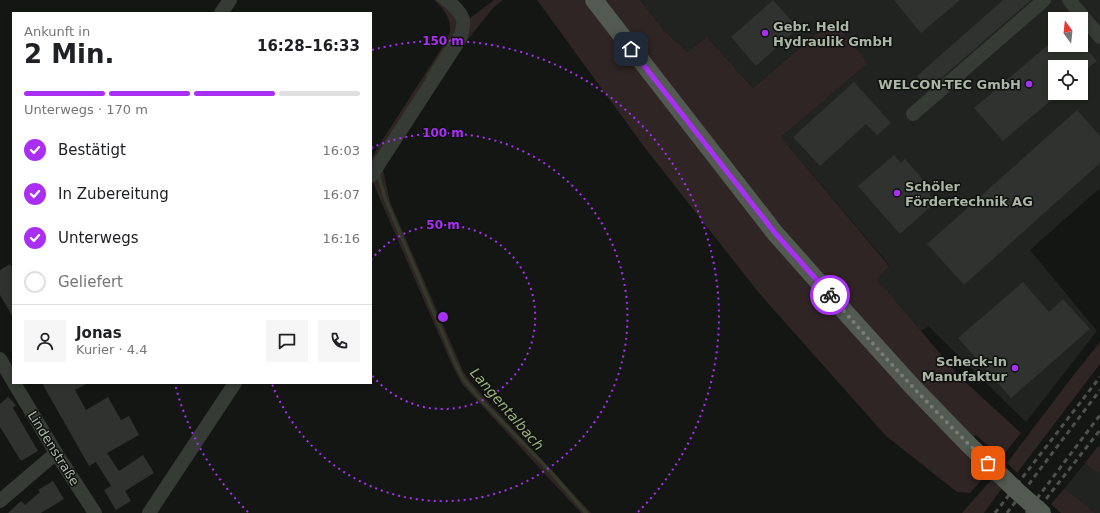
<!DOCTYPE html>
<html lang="de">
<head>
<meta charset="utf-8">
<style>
	body { margin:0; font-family:"DejaVu Sans",sans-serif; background:#f6f6f6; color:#202124; height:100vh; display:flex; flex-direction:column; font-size:15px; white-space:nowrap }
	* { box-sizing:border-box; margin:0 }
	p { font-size:13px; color:#757577 }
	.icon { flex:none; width:22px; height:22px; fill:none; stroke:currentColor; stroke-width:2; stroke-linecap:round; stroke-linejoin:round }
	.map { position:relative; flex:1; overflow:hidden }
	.drawer { position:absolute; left:12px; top:12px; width:360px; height:372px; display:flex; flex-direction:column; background:#fff; border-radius:0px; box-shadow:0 2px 6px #0003 }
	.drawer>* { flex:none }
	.needle { width:26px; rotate:345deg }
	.controls { position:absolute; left:1048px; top:12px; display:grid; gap:8px }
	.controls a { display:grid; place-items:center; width:40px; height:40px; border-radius:0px; background:#fff; box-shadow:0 2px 6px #0003; font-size:20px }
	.pin { position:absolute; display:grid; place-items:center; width:34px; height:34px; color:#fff; margin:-17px; border-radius:8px; box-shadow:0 2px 6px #0006 }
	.courier { position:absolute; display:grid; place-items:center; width:40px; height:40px; margin:-20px; border:3px solid #a92ff4; border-radius:50%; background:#fff; color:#222; box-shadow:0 1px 5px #0007 }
	.summary em { font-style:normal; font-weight:600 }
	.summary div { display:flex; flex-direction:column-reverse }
	.summary { display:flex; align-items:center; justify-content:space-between; height:68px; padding:0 12px }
	h1 { font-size:26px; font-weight:600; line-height:30px }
	.bar { display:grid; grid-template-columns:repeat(4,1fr); gap:6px 4px; align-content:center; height:48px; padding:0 12px }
	.bar i { height:5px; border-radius:3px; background:#e0e0e0 }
	.bar .selected { background:#a92ff4 }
	.bar p { grid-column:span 4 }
	.line { display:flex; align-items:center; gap:10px; padding:0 12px; border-top:1px solid #e0e0e0 }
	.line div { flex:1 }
	.round { display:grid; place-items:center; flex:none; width:42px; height:42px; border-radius:0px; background:#f6f6f6 }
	ol { padding:0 12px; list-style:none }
	li { display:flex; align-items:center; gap:12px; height:44px }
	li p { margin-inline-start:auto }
	li .icon { padding:4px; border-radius:50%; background:#a92ff4; color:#fff; stroke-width:4 }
	li:last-child { color:#757577 }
	li i { width:22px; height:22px; border:2px solid #e0e0e0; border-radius:50% }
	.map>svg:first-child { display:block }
	.built { fill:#202320; fill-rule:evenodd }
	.green { fill:#2e2524 }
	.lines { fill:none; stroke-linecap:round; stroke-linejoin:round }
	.stream { stroke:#343a2a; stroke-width:3.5 }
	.building { fill:#2f322f }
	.minor { stroke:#363b35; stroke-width:14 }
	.major { stroke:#535a51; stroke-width:18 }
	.rail { stroke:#4c524a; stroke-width:3; stroke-dasharray:5 4; stroke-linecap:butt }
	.major-bridge { stroke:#535a51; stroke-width:18 }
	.done { stroke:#777e73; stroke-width:4; stroke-dasharray:0 7.2 }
	.route { stroke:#a92ff4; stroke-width:5 }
	.ring { fill:none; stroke:#a92ff4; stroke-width:2; stroke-dasharray:2 4 }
	.poi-dot { fill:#a92ff4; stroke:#0f110f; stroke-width:1.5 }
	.labels { text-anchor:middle; stroke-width:3; stroke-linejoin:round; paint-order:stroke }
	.poi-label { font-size:13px; font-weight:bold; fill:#acb6a6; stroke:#0f110f; text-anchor:start }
	.street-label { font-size:13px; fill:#acb6a6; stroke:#0f110f }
	.water-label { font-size:14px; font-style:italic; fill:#9bb27c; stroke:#0f110f }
	.centre { fill:#a92ff4; stroke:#0f110f; stroke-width:2 }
	.ring-label { font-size:12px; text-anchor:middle; font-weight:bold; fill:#a92ff4; stroke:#0f110f; stroke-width:3; stroke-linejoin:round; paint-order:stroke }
</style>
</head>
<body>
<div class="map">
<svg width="1100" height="513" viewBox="0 0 1100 513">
	<rect width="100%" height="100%" fill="#141614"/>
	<g class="built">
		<path d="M640 0H1100V188L1030 250 1097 331 1026 422 928 326 921 331 877 279 889 265 781 137 867 63 832 20 753 88 707 37 687 52 662 28ZM1055 19H1081V45H1055ZM1055 67H1081V93H1055Z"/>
		<path d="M1085 463 1098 473 1100 471V513H1095L1065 488Z"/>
	</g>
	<g class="green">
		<path d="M434 0H442L454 10 460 30 371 168V160L378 147 443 46C445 41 449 36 450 31 452 19 442 7 434 0Z"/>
		<path d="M494 0H503L493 8 452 59 469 19Z"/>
		<path d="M537 0H584L653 89 987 474 970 493 957 492 886 436 759 293 645 148Z"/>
		<path d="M603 0H640L662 28 687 52 707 37 753 88 832 20 868 63 781 137 889 266 877 279 960 377 1021 433 1001 458 976 435 973 437C909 372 847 304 788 234 724 158 664 78 603 0Z"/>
		<path d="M382 165 390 202 463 371 469 380 488 402 591 513H581L462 384 452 365 374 185 373 179Z"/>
		<path d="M1100 342V364L1017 473 1007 463 1072 377Z"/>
		<path d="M1098 446 1100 448V471L1098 474 1085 463Z"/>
		<path d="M992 479 1002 488 984 513H962Z"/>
		<path d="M1065 488 1095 513H1061L1051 504Z"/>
	</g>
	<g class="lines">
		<g class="stream">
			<path d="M438 0 444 5"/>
			<path d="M428 76 455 34"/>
			<path d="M378 173 385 198 456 365 464 380 481 400 550 471 586 513"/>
		</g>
	</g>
	<g class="building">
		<path d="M773 0 798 28 756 66 731 37Z"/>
		<path d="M894 0H960L921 33Z"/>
		<path d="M1003 0H1031L929 89 917 76Z"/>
		<path d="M1055 39V45H1083L1097 61 1081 74V67H1055V97L1003 141 974 108Z"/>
		<path d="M854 82 891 123 877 135 866 124 820 166 793 137Z"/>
		<path d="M1077 110 1100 136V163L964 285 927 244Z"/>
		<path d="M894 155 901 163 905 159 933 191 929 194 936 202 900 234 858 186Z"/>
		<path d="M10 264 13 270V317L0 295V270Z"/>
		<path d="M1023 282 1049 312 1063 299 1090 329 1011 398 958 338Z"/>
		<path d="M42 383H88L75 390 86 410 108 397 121 420 129 416 139 435 107 453 119 471 143 455 154 473 125 491 131 501 116 510 104 490 111 486 96 462 89 466Z"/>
		<path d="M8 397 16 405 13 408 38 451 21 461 0 427V404Z"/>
		<path d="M53 481 64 499 41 513H8L21 501 25 505 40 492 38 490Z"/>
	</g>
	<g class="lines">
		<g class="minor">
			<path d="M1069 0 1100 37"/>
			<path d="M221 13 230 0"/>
			<path d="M913 114 1044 0"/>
			<path d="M371 176 458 42C468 20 464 15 447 0"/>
			<path d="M0 359 13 381"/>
			<path d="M14 383 56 453 95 513"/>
			<path d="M0 501 56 453"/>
			<path d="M149 513 235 383"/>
		</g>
		<path class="major" d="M594 0 775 233 837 303 911 385 968 444"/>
		<g class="rail">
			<path d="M995 513 1100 377"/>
			<path d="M1007 513 1100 390"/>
			<path d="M1026 513 1100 415"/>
			<path d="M1035 513 1100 430"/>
		</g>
		<path class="major-bridge" d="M968 444 1018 492 1042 513"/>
	</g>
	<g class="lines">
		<path class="done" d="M830 295C880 353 933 410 988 463"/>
		<path class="route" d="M631 49 775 233 830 295"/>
	</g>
	<g class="ring">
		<path d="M371 260A92 92 0 1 1 371 374"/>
		<path d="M371 148A184 184 0 1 1 272 384"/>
		<path d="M248 512A276 276 0 0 1 175 384M372 50A276 276 0 0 1 638 512"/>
	</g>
	<g class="poi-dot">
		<circle cx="765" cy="33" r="4"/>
		<circle cx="1029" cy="84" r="4"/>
		<circle cx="897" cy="193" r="4"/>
		<circle cx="1015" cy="368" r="4"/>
	</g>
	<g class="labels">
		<g class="poi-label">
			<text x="773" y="31">Gebr. Held<tspan x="773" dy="15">Hydraulik GmbH</tspan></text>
			<text x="1021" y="89" text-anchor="end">WELCON-TEC GmbH</text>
			<text x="905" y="191">Schöler<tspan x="905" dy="15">Fördertechnik AG</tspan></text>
			<text x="1007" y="366" text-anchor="end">Scheck-In<tspan x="1007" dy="15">Manufaktur</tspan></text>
		</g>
		<g class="street-label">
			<text transform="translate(54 448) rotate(58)" y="5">Lindenstraße</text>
		</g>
		<g class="water-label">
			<text transform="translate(507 409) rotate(49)" y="5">Langentalbach</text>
		</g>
	</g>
	<circle cx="443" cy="317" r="6" class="centre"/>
	<g class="ring-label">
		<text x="443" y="45">150 m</text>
		<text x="443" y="137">100 m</text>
		<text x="443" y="229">50 m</text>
	</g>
</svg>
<div class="controls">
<a><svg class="needle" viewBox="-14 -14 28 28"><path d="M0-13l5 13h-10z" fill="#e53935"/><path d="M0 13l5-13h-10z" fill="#757577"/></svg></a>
<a><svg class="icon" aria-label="locate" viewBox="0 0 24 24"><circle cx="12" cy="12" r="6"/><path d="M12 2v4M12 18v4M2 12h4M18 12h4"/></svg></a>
</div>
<div class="pin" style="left:988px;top:463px;background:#ea580c"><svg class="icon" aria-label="bag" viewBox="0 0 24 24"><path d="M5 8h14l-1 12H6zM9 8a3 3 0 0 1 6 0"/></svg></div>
<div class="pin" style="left:631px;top:49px;background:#1f2937"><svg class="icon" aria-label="home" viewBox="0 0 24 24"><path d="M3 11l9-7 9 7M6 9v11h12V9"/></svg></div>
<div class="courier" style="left:830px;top:295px"><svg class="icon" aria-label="bike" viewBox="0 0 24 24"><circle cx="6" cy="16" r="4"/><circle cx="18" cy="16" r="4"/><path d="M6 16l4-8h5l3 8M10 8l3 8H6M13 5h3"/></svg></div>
<section class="drawer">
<div class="summary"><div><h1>2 Min.</h1><p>Ankunft in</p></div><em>16:28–16:33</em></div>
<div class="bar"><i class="selected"></i><i class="selected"></i><i class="selected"></i><i></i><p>Unterwegs · 170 m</p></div>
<ol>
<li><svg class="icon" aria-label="check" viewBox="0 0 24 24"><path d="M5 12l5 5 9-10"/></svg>Bestätigt<p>16:03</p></li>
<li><svg class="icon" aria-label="check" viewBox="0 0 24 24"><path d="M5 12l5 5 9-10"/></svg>In Zubereitung<p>16:07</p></li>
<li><svg class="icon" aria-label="check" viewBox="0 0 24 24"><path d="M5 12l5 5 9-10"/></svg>Unterwegs<p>16:16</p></li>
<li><i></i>Geliefert</li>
</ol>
<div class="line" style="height:72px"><a class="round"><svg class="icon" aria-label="person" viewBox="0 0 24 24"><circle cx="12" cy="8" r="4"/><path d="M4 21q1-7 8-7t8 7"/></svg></a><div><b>Jonas</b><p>Kurier · 4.4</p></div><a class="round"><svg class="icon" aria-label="chat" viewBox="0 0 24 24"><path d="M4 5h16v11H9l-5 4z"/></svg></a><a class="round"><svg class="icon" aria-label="phone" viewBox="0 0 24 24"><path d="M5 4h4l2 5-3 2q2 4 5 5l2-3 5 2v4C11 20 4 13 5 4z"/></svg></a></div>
</section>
</div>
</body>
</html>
